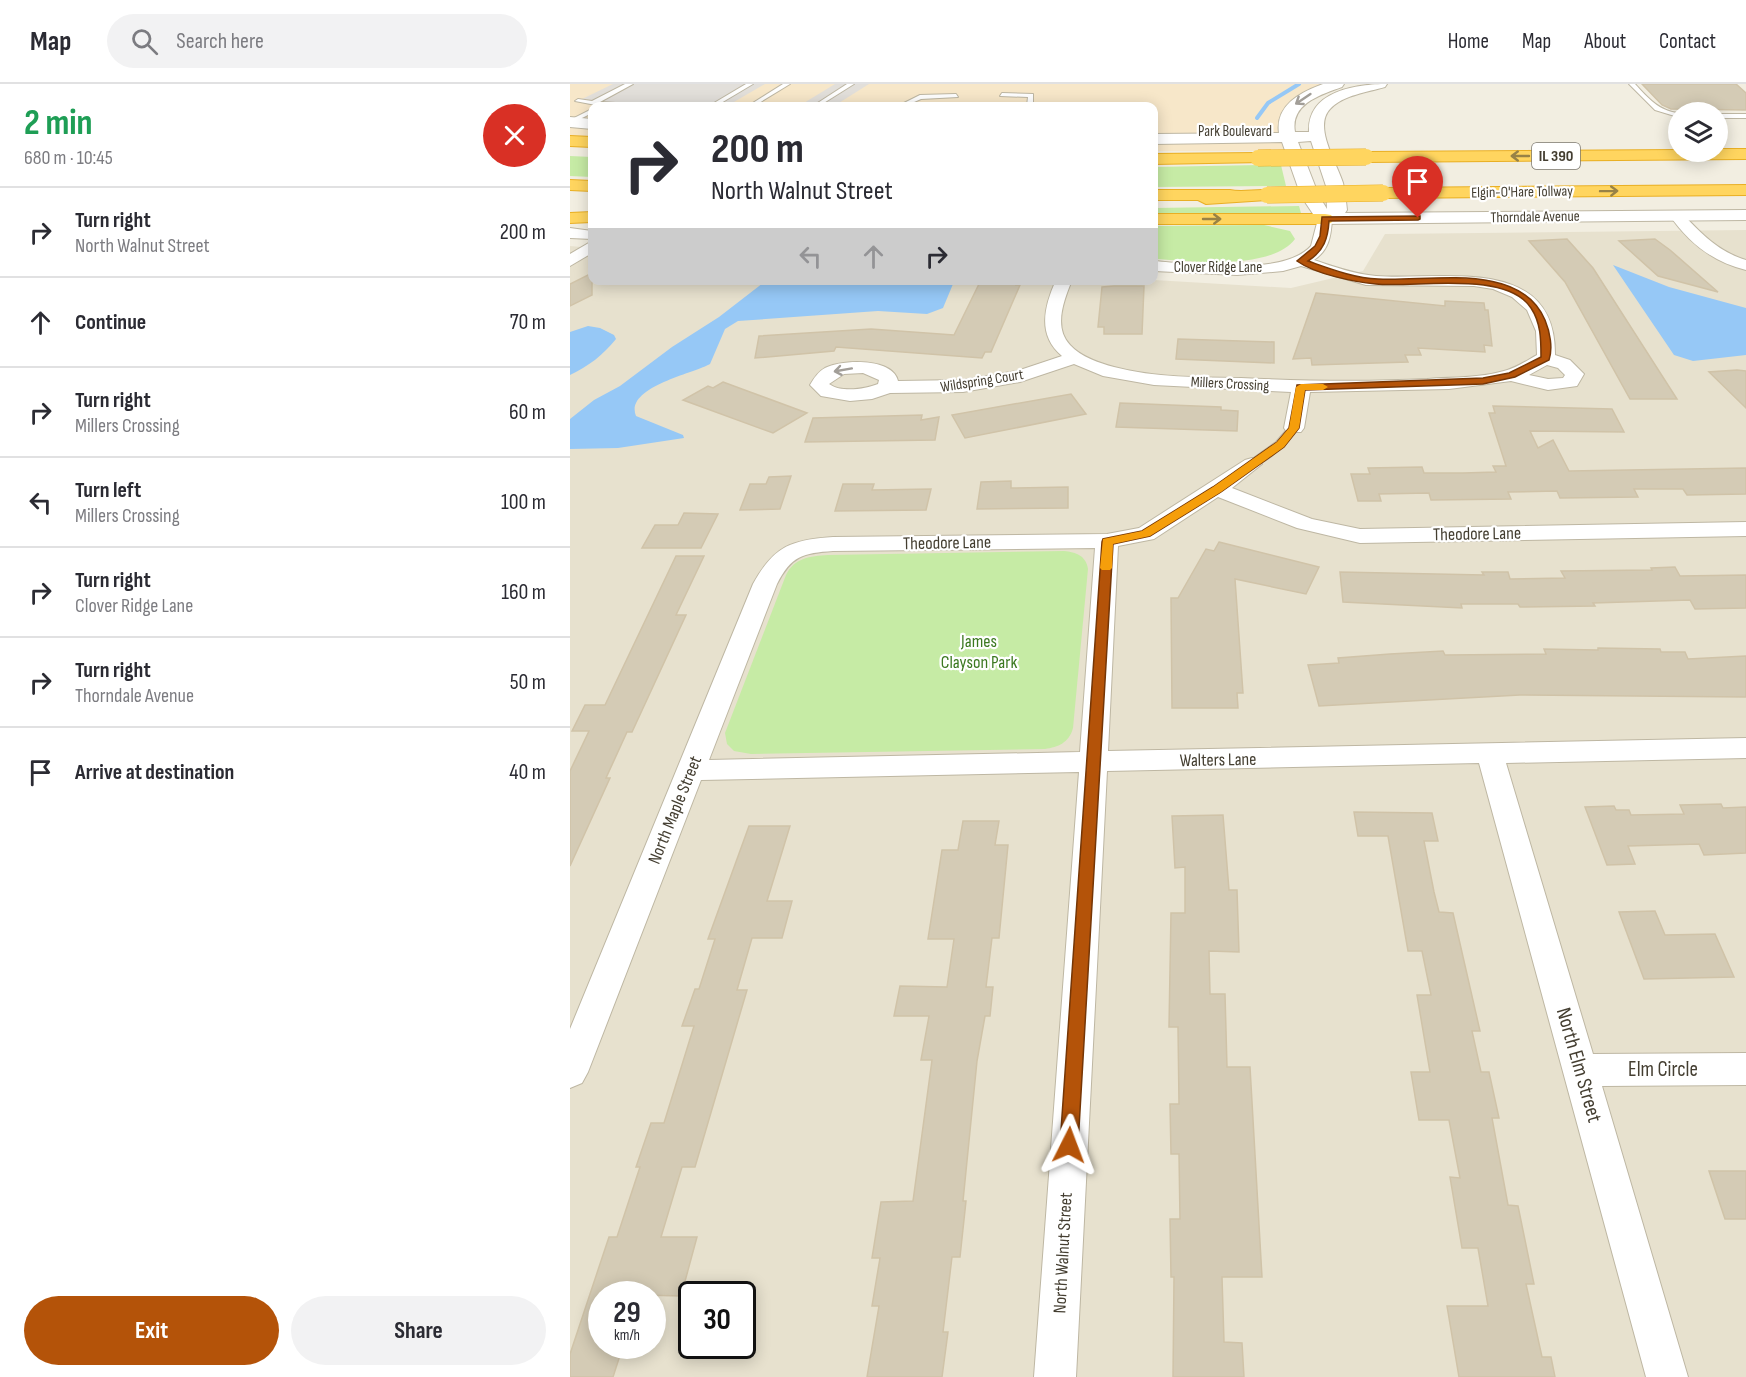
<!DOCTYPE html>
<html lang="en">
<head>
<meta charset="utf-8">
<style>
  :root { --surface:#fff; --page:#f2f2f3; --text:#2b2b33; --muted:#7c7c81; --line:#e1e1e2; --accent:#b45309 }
  body { margin:0; font-family:"Sofia Sans Condensed",sans-serif; background:var(--page); color:var(--text); height:100vh; display:flex; flex-direction:column; font-size:22px; white-space:nowrap }
  * { box-sizing:border-box; margin:0 }
  p { font-size:20px; color:var(--muted) }
  .icon { flex:none; width:33px; height:33px; fill:none; stroke:currentColor; stroke-width:2; stroke-linecap:round; stroke-linejoin:round }
  .map { position:relative; flex:1; overflow:hidden }
  .sheet { display:flex; flex-direction:column; background:var(--surface); width:570px }
  .sheet>* { flex:none }
  .guide { position:absolute; left:18px; top:18px; width:570px; height:183px; border-radius:12px; box-shadow:0 3px 15px #0003; background:#fff; color:var(--text); overflow:hidden }
  .controls { position:absolute; left:1098px; top:18px; display:grid; gap:12px }
  .controls a { display:grid; place-items:center; width:60px; height:60px; border-radius:50%; background:var(--surface); box-shadow:0 3px 15px #0003; font-size:30px }
  .speed { position:absolute; left:18px; top:1197px; display:flex; gap:12px; font-size:30px; font-weight:700; text-align:center }
  .speed>* { display:grid; place-content:center; width:78px; height:78px; border-radius:50%; background:var(--surface); box-shadow:0 3px 15px #0003; line-height:1 }
  .speed small { font-size:15px; font-weight:400 }
  .speed .limit { border:3px solid #111; border-radius:9px; background:#fff; color:#111 }
  .pin { position:absolute; display:grid; place-items:center; width:51px; height:51px; color:#fff; margin:-62px -26px; border-radius:50% 50% 50% 0; rotate:-45deg; box-shadow:0 0 6px #0007 }
  .pin .icon { rotate:45deg }
  .me { position:absolute; width:66px; margin:-33px; rotate:3deg; stroke-linejoin:round; filter:drop-shadow(0 0 4px #0008) }
  .turn { display:flex; align-items:center; gap:21px; height:126px; padding:0 24px; font-size:27px }
  .turn .icon { width:78px; height:78px; stroke-width:2.5 }
  .turn b { display:block; font-size:42px; line-height:51px }
  .lanes { display:flex; align-items:center; height:57px; padding:0 24px; background:#0003; justify-content:center; gap:30px; direction:ltr }
  .lanes .off { opacity:.35 }
  .round { display:grid; place-items:center; flex:none; width:63px; height:63px; border-radius:32px; background:var(--page) }
  .overview { display:flex; align-items:center; justify-content:space-between; height:102px; padding:0 24px }
  h1 { font-size:36px; font-weight:700; line-height:45px; color:#1e9e55 }
  .action { display:flex; gap:12px; margin-top:auto; padding:12px 24px }
  .action a { flex:1; height:69px; border-radius:36px; background:var(--accent); color:#fff; font-size:24px; font-weight:700; line-height:69px; text-align:center }
  .action a+a { background:var(--page); color:var(--text) }
  ul { padding:0; list-style:none }
  li { display:flex; align-items:center; gap:18px; height:90px; padding:0 24px; border-top:2px solid var(--line) }
  li div { flex:1 }
  li b { display:block; font-size:22px }
  li em { font-style:normal }
  header { display:flex; align-items:center; gap:36px; box-sizing:border-box; height:84px; padding:0 30px; background:var(--surface); border-bottom:2px solid var(--line) }
  header strong { font-size:28px }
  nav { display:flex; gap:33px; margin-inline-start:auto; font-size:21px }
  .search { width:420px; height:54px; background:var(--page); display:flex; align-items:center; gap:15px; box-sizing:border-box; padding:0 21px; border-radius:33px; color:var(--muted); font-size:22px }
  main { display:flex; flex:1; min-height:0 }
  .map>svg:first-child { display:block }
  .residential { fill:#e7e1ce; fill-rule:evenodd }
  .commercial { fill:#f7e7c9 }
  .green { fill:#c6eba5 }
  .parking { fill:#e2dfda }
  .water { fill:#96c8f6 }
  .lines { fill:none; stroke-linecap:round; stroke-linejoin:round }
  .stream { stroke:#96c8f6; stroke-width:4 }
  .building { fill:#d4cbb5; stroke:#d0c3a8; stroke-width:1.5 }
  .service-casing { stroke:#beb7a3; stroke-width:2 }
  .minor-casing { stroke:#beb7a3; stroke-width:2 }
  .tertiary-casing { stroke:#beb7a3; stroke-width:2 }
  .motorway-casing { stroke:#e9af24; stroke-width:2 }
  .service { fill:#fff; fill-rule:evenodd }
  .minor { fill:#fff; fill-rule:evenodd }
  .tertiary { fill:#fff; fill-rule:evenodd }
  .motorway { fill:#ffd55f; fill-rule:evenodd }
  .motorway-bridge-casing { stroke:#e9af24; stroke-width:17; stroke-linecap:butt }
  .motorway-bridge { stroke:#ffd55f; stroke-width:16 }
  .oneway { stroke:#a29e98 }
  .oneway2 { stroke:#988246 }
  .route { fill:#b45309; stroke:#753606; stroke-width:1.5 }
  .slow { fill:#f59e0b }
  .labels { text-anchor:middle; dominant-baseline:central; stroke-width:4.5; stroke-linejoin:round; paint-order:stroke }
  .far-street-label { font-size:15px; fill:#443e31; stroke:#fff }
  .shield { fill:#fff; stroke:#7c786f; stroke-width:1.5 }
  .shield-label { font-size:16px; font-weight:bold; fill:#443e31 }
  .street-label { font-size:18px; fill:#443e31; stroke:#fff }
  .park-label { font-size:18px; fill:#3c7921; stroke:#fff }
  .near-street-label { font-size:21px; fill:#443e31; stroke:#fff }
</style>
</head>
<body>
<header>
<strong>Map</strong>
<div class="search"><svg class="icon" aria-label="search" viewBox="0 0 24 24"><circle cx="10" cy="10" r="6"/><path d="M15 15l6 6"/></svg>Search here</div>
<nav><a>Home</a><a>Map</a><a>About</a><a>Contact</a></nav>
</header>
<main>
<section class="sheet">
<div class="overview"><div><h1>2 min</h1><p>680 m · 10:45</p></div><a class="round" style="background:#d93025;color:#fff"><svg class="icon" aria-label="close" viewBox="0 0 24 24"><path d="M6 6l12 12M18 6L6 18"/></svg></a></div>
<ul>
<li><svg class="icon" aria-label="right" viewBox="0 0 24 24"><path d="M7 20v-9h11M14 6l5 5-5 5"/></svg><div><b>Turn right</b><p>North Walnut Street</p></div><em>200 m</em></li>
<li><svg class="icon" aria-label="ahead" viewBox="0 0 24 24"><path d="M12 20V5M6 11l6-6 6 6"/></svg><div><b>Continue</b></div><em>70 m</em></li>
<li><svg class="icon" aria-label="right" viewBox="0 0 24 24"><path d="M7 20v-9h11M14 6l5 5-5 5"/></svg><div><b>Turn right</b><p>Millers Crossing</p></div><em>60 m</em></li>
<li><svg class="icon" aria-label="left" viewBox="0 0 24 24"><path d="M17 20v-9H6M10 6l-5 5 5 5"/></svg><div><b>Turn left</b><p>Millers Crossing</p></div><em>100 m</em></li>
<li><svg class="icon" aria-label="right" viewBox="0 0 24 24"><path d="M7 20v-9h11M14 6l5 5-5 5"/></svg><div><b>Turn right</b><p>Clover Ridge Lane</p></div><em>160 m</em></li>
<li><svg class="icon" aria-label="right" viewBox="0 0 24 24"><path d="M7 20v-9h11M14 6l5 5-5 5"/></svg><div><b>Turn right</b><p>Thorndale Avenue</p></div><em>50 m</em></li>
<li><svg class="icon" aria-label="arrive" viewBox="0 0 24 24"><path d="M6 21V4h12l-3 4 3 4H6"/></svg><div><b>Arrive at destination</b></div><em>40 m</em></li>
</ul>
<div class="action"><a>Exit</a><a>Share</a></div>
</section>
<div class="map">
<svg width="1176" height="1293" viewBox="0 0 1176 1293">
  <rect width="100%" height="100%" fill="#f2eee1"/>
  <path class="residential" d="M1176,146V1293H0V162L22,164V196H584L721,204L793,187L815,150ZM32,1210H82V1262H32ZM122,1210H172V1262H122Z"/>
  <polygon class="commercial" points="0,0 760,0 714,27 714,67 584,67 584,22 22,22 22,53 0,51"/>
  <g class="green">
    <polygon points="0,72 22,73 22,93 0,92"/>
    <polygon points="690,81 711,81 716,102 584,103 584,83"/>
    <polygon points="729,122 731,129 584,130 584,124"/>
    <path d="M694,141L720,147L725,155C701,187 620,177 584,175V142Z"/>
    <path d="M494,467C506,468 516,472 518,485L503,644C499,659 488,663 475,665L181,670L164,667L157,660L155,649L216,491C224,474 240,472 258,471Z"/>
  </g>
  <g class="parking">
    <polygon points="43,0 195,0 157,22 43,22 36,18 12,15"/>
    <polygon points="265,0 299,0 264,22 229,22"/>
  </g>
  <g class="water">
    <polygon points="1043,181 1099,203 1176,224 1176,271 1123,277 1104,271"/>
    <path d="M197,196H383V200L373,224L357,230L308,227L168,237L155,245L140,280C125,289 54,303 66,332L113,351L114,354L48,364L0,365V335L24,316L50,302L102,263L149,233Z"/>
    <path d="M18,242L30,244L44,251L46,255C33,271 19,282 0,291V248Z"/>
  </g>
  <g class="lines">
    <polyline class="stream" points="687,34 698,19 729,0"/>
  </g>
  <g class="building">
    <polygon points="1072,0 1166,0 1176,9 1176,26 1101,25 1092,21"/>
    <polygon points="997,155 1023,184 1107,315 1060,315 995,198 959,157"/>
    <polygon points="1085,155 1100,166 1148,208 1088,192 1049,157"/>
    <polygon points="22,189 22,211 0,222 0,200"/>
    <polygon points="411,196 448,196 446,201 450,201 421,268 415,268 412,274 266,263 264,267 185,274 189,252 301,245 384,251"/>
    <polygon points="544,202 574,202 572,250 534,250 534,243 528,243 532,203"/>
    <polygon points="746,209 875,222 875,217 914,219 915,226 918,226 922,262 914,261 915,268 848,264 851,271 835,271 838,278 742,281 741,274 723,275"/>
    <polygon points="608,255 704,258 704,279 606,275"/>
    <polygon points="1167,286 1176,287 1176,324 1139,288"/>
    <polygon points="153,298 180,308 237,329 203,349 113,316 138,302 143,304"/>
    <polygon points="501,310 516,330 395,354 382,331"/>
    <polygon points="550,319 651,323 651,326 668,327 667,347 546,343"/>
    <polygon points="923,322 1042,325 1054,348 960,347 968,364 983,356 999,387 1176,384 1176,410 1117,411 1113,405 1064,405 1068,413 990,414 987,407 938,408 941,415 861,416 859,409 809,410 811,417 788,417 781,390 800,390 798,384 852,383 854,389 893,389 926,388 923,382 936,382 919,329 925,329"/>
    <polygon points="352,331 351,336 369,333 365,356 235,358 243,334"/>
    <polygon points="221,392 210,425 170,426 180,400 196,400 199,393"/>
    <polygon points="441,397 441,404 498,403 498,424 407,425 411,398"/>
    <polygon points="273,400 304,400 302,406 361,405 356,426 265,427"/>
    <polygon points="114,429 148,430 131,464 72,464 85,441 108,441"/>
    <polygon points="649,458 749,483 736,510 665,495 673,609 667,609 668,624 602,624 601,514 608,514 636,465 644,467"/>
    <polygon points="106,472 134,472 106,531 116,531 62,648 57,648 36,694 40,694 0,782 0,687 19,647 2,647 15,621 35,621"/>
    <polygon points="1105,483 1110,492 1176,491 1176,524 1125,525 1120,516 1023,519 1025,522 950,523 948,520 891,520 892,524 773,518 770,488 914,491 912,488 938,488 940,495 995,494 991,487 1082,486 1081,484"/>
    <polygon points="1028,564 1090,565 1091,568 1115,568 1118,575 1176,572 1176,613 950,611 749,622 738,581 769,579 768,574 820,570 873,567 875,571 976,570 974,565 1028,566"/>
    <polygon points="1151,720 1153,724 1176,723 1176,769 1134,771 1129,760 1058,762 1065,780 1037,781 1015,723 1044,722 1046,726 1059,726 1061,731 1114,730 1110,721"/>
    <polygon points="784,728 862,729 868,757 854,757 864,808 869,828 883,829 910,947 902,947 911,988 919,988 929,1034 922,1034 938,1121 948,1122 964,1200 956,1200 972,1273 981,1273 985,1293 889,1293 877,1222 918,1222 908,1164 892,1164 880,1093 890,1094 879,1036 849,1036 841,988 860,988 847,911 861,911 852,867 838,867 818,752 788,752"/>
    <polygon points="653,731 659,806 667,806 669,868 639,867 640,910 655,910 657,983 680,983 692,1193 652,1193 654,1258 672,1259 674,1293 603,1293 604,1193 601,1193 600,1135 610,1135 609,1070 601,1070 600,1020 609,1020 608,943 599,943 601,829 615,829 615,783 605,784 602,732"/>
    <polygon points="393,737 429,737 425,761 438,761 429,854 422,854 416,903 423,903 420,932 415,932 407,977 393,1117 396,1117 390,1173 382,1173 373,1248 378,1248 372,1293 297,1293 309,1222 302,1222 310,1174 302,1174 311,1118 343,1117 362,976 351,976 359,932 324,932 330,902 377,903 384,855 358,855 372,766 388,766"/>
    <polygon points="179,742 220,742 197,817 222,817 212,854 182,854 167,906 177,906 125,1083 112,1083 91,1153 127,1153 111,1212 32,1210 32,1262 53,1262 43,1293 0,1293 0,1270 39,1153 47,1153 70,1083 66,1083 81,1039 94,1039 124,942 112,942 125,905 129,905 145,855 138,855"/>
    <polygon points="1085,827 1095,851 1145,850 1164,893 1074,895 1049,828"/>
    <polygon points="1139,1087 1176,1087 1176,1135 1155,1135"/>
  </g>
  <g class="lines">
    <defs>
      <g id="service">
        <polygon points="55,0 63,0 30,18 61,20 64,22 31,22 5,17 8,15 22,17"/>
        <polygon points="176,0 183,0 146,22 139,22"/>
        <polygon points="213,0 220,0 184,22 178,22"/>
        <polygon points="277,0 284,0 249,22 243,22"/>
        <path d="M1059,0H1065C1078,14 1089,27 1108,29V33L1085,26Z"/>
        <polygon points="432,9 463,10 463,22 457,22 458,13 430,12"/>
        <polygon points="386,10 388,13 351,15 335,22 328,22 350,11"/>
        <polygon points="22,25 22,29 0,40 0,36"/>
        <rect x="1148" y="30" width="28" height="4"/>
        <path d="M724,341L729,344C720,356 694,384 678,382V378L706,358L720,342Z"/>
      </g>
      <g id="minor">
        <path d="M1107,128L1112,129C1131,150 1149,168 1176,176V186C1143,178 1119,159 1100,132Z"/>
        <path d="M755,131L762,135C761,152 759,166 744,176C764,183 785,190 806,192C871,197 986,169 985,271L1000,276L1014,290L1007,302L978,306L941,297L879,305L740,308L734,344L731,348H717L714,344L721,308L584,301L533,292L504,280L450,298L393,308L320,309L302,315L280,317L251,312L240,301C244,294 248,288 255,284C273,275 323,274 328,297L393,296L447,287L492,272C467,251 474,223 486,196H502C494,216 483,243 500,261C511,273 529,279 544,283C585,294 629,293 671,294C733,297 795,298 857,295C883,293 910,294 934,287C946,284 956,277 967,271L966,247L957,226L942,213L923,205L904,202L796,201L731,182L713,187L667,191L584,187V177C623,180 713,193 741,162L748,135ZM977,281L988,284L995,291L993,294L978,295L959,291ZM293,289L309,296L308,300C295,305 272,309 259,300L274,290Z"/>
        <polygon points="0,144 22,147 22,155 0,154"/>
        <polygon points="22,157 22,169 0,182 0,170"/>
        <path d="M682,374L689,376L692,380L662,404L742,435L790,445L1176,438V452L790,459L727,444L648,413L584,455L548,462L538,667L1176,654V674L936,679L1023,970L1176,969V1001L1032,1002L1118,1293H1076L909,679L537,687L506,1293H464L509,688L131,696L18,988L12,999L0,1004V945L183,500C204,462 221,456 263,453L537,450L569,444L675,376ZM525,464L510,668L139,676L207,500C221,472 233,469 263,467Z"/>
      </g>
      <g id="tertiary">
        <path d="M753,0H774L772,3C750,11 720,20 725,48H739C737,7 786,0 817,0L815,3C798,8 773,11 760,25C743,43 767,79 773,99C775,107 776,117 777,126L775,129L1176,126V136L755,140L749,139L731,112L712,58L584,60V50L709,49C705,21 731,8 753,0ZM741,57L756,102L757,125L749,112L728,58Z"/>
        <polygon points="0,33 22,35 22,45 0,43"/>
      </g>
      <g id="motorway">
        <polygon points="0,52 22,53 22,63 0,62"/>
        <polygon points="1148,65 1176,65 1176,75 796,78 788,73 796,68 1108,66 1108,68 1148,68"/>
        <polygon points="688,69 694,70 696,74 694,78 584,80 584,70"/>
        <polygon points="0,96 22,97 22,107 0,106"/>
        <polygon points="1176,101 1176,111 813,114 807,113 804,109 807,105 813,104"/>
        <path d="M584,106H660C674,109 689,104 703,107L706,111L703,115L697,116L636,120L628,116H584Z"/>
        <polygon points="22,128 22,138 0,139 0,129"/>
        <polygon points="584,130 755,130 761,131 764,135 761,139 755,140 584,140"/>
      </g>
    </defs>
    <use href="#service" class="service-casing"/>
    <use href="#minor" class="minor-casing"/>
    <use href="#tertiary" class="tertiary-casing"/>
    <use href="#motorway" class="motorway-casing"/>
    <use href="#service" class="service"/>
    <use href="#minor" class="minor"/>
    <use href="#tertiary" class="tertiary"/>
    <use href="#motorway" class="motorway"/>
    <defs>
      <g id="motorway-bridge">
        <polyline points="688,74 796,73"/>
        <polyline points="697,111 813,109"/>
      </g>
    </defs>
    <use href="#motorway-bridge" class="motorway-bridge-casing"/>
    <use href="#motorway-bridge" class="motorway-bridge"/>
  </g>
  <defs><path id="oneway-shaft" d="M-6 0H5M1.5-3L5.5 0L1.5 3" fill="none" stroke-width="1.6" stroke-linecap="round" stroke-linejoin="round" transform="scale(1.5)"/></defs>
  <g class="oneway">
    <use href="#oneway-shaft" transform="translate(733 15) rotate(146)"/>
    <use href="#oneway-shaft" transform="translate(273 286) rotate(170)"/>
  </g>
  <g class="oneway2">
    <use href="#oneway-shaft" transform="translate(950 72) rotate(180)"/>
    <use href="#oneway-shaft" transform="translate(1039 107) rotate(-1)"/>
    <use href="#oneway-shaft" transform="translate(642 135)"/>
  </g>
  <path class="route" d="M850,132V135L848,136L759,137C758,154 754,167 738,177C761,185 784,194 808,195C860,198 950,177 975,236C980,248 983,264 979,276L945,293L913,300L735,306L729,344L714,363L651,408L580,452L543,460L508,1061L506,1067L499,1070L492,1067L490,1061L532,458L533,455L572,447L643,403L707,358L719,344L727,301L913,294L939,289L971,273C971,256 971,239 961,224C936,186 846,204 806,200C784,198 745,190 727,177L745,162L750,152L752,133Z"/>
  <polygon class="slow" points="731,300 753,300 758,303 753,306 735,306 729,344 714,363 651,408 580,452 543,460 542,484 540,486 532,486 530,484 533,455 572,447 643,403 707,358 719,344 726,303"/>
  <g class="labels">
    <g class="far-street-label">
      <text x="665" y="47">Park Boulevard</text>
      <text transform="translate(952 108) rotate(-1)">Elgin-O'Hare Tollway</text>
      <text transform="translate(965 133) rotate(-1)">Thorndale Avenue</text>
      <text x="648" y="183">Clover Ridge Lane</text>
      <text transform="translate(412 297) rotate(-9)">Wildspring Court</text>
      <text transform="translate(660 300) rotate(3)">Millers Crossing</text>
    </g>
    <rect class="shield" x="962" y="59" width="48" height="26" rx="4.5"/>
    <g class="shield-label">
      <text x="986" y="72">IL 390</text>
    </g>
    <g class="street-label">
      <text transform="translate(907 450) rotate(-1)">Theodore Lane</text>
      <text transform="translate(377 459) rotate(-1)">Theodore Lane</text>
      <text transform="translate(648 676) rotate(-1)">Walters Lane</text>
      <text transform="translate(105 726) rotate(-68)">North Maple Street</text>
      <text transform="translate(493 1169) rotate(-87)">North Walnut Street</text>
    </g>
    <g class="park-label">
      <text x="409" y="557">James<tspan x="409" dy="21">Clayson Park</tspan></text>
    </g>
    <g class="near-street-label">
      <text transform="translate(1009 981) rotate(74)">North Elm Street</text>
      <text x="1093" y="985">Elm Circle</text>
    </g>
  </g>
</svg>
<div class="controls">
<a><svg class="icon" aria-label="layers" viewBox="0 0 24 24"><path d="M12 4l9 5-9 5-9-5zM3 14l9 5 9-5"/></svg></a>
</div>
<div class="speed"><div>29<small>km/h</small></div><div class="limit">30</div></div>
<div class="pin" style="left:848px;top:134px;background:#d93025"><svg class="icon" aria-label="arrive" viewBox="0 0 24 24"><path d="M6 21V4h12l-3 4 3 4H6"/></svg></div>
<svg class="me" style="left:499px;top:1061px" viewBox="-20 -20 40 40"><path d="M0-17L14 15 0 8-14 15z" fill="#b45309" stroke="#fff" stroke-width="4"/></svg>
<div class="guide">
<div class="turn"><svg class="icon" aria-label="right" viewBox="0 0 24 24"><path d="M7 20v-9h11M14 6l5 5-5 5"/></svg><div><b>200 m</b>North Walnut Street</div></div>
<div class="lanes"><svg class="icon off" aria-label="left" viewBox="0 0 24 24"><path d="M17 20v-9H6M10 6l-5 5 5 5"/></svg><svg class="icon off" aria-label="ahead" viewBox="0 0 24 24"><path d="M12 20V5M6 11l6-6 6 6"/></svg><svg class="icon" aria-label="right" viewBox="0 0 24 24"><path d="M7 20v-9h11M14 6l5 5-5 5"/></svg></div>
</div>
</div>
</main>
</body>
</html>
